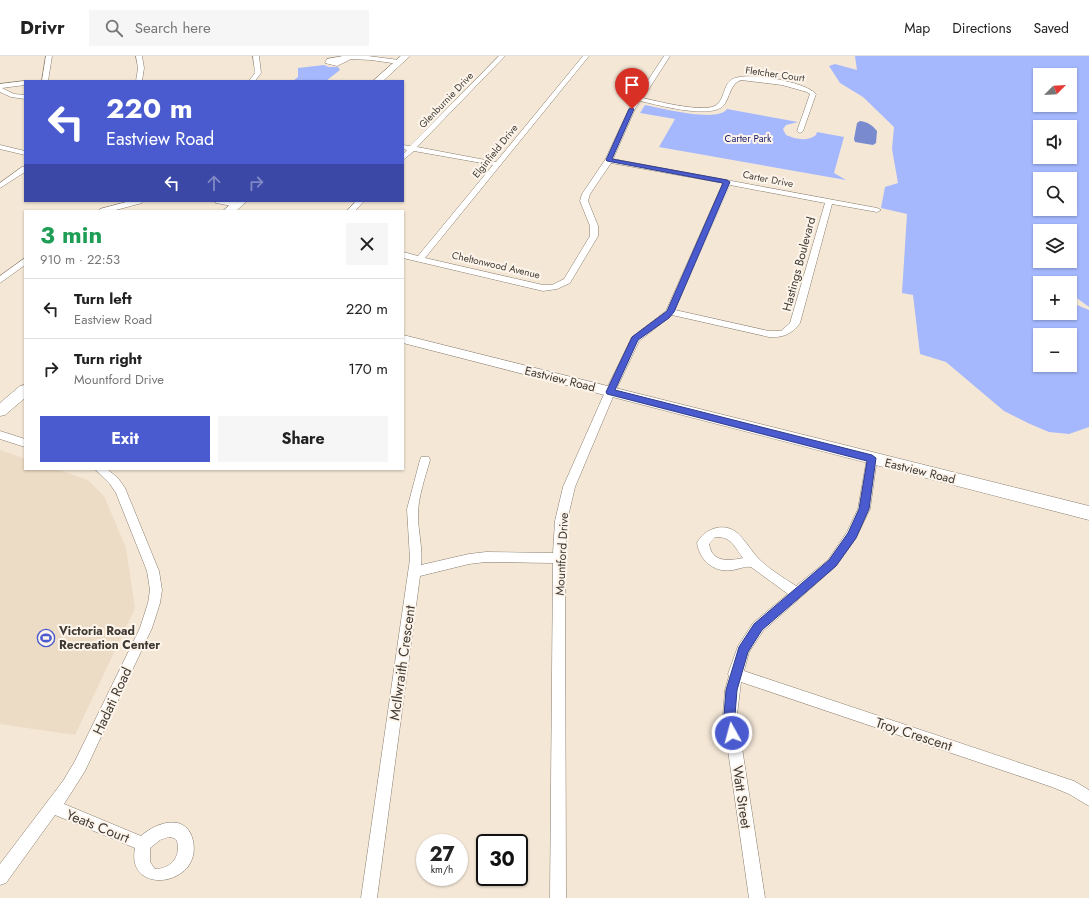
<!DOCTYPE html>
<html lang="en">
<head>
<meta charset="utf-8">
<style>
  :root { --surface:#fff; --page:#f6f6f6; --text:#222; --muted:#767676; --line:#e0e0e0; --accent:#4a5bcf }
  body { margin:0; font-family:Jost,sans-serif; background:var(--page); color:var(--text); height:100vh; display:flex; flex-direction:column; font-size:15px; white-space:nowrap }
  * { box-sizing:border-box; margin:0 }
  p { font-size:13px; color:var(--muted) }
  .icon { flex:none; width:22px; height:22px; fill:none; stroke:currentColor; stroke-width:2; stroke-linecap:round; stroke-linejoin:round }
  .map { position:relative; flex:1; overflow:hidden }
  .drawer { position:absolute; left:24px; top:154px; width:380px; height:260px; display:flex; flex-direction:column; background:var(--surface); border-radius:0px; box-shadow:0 1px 3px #0004 }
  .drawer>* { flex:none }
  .banner { position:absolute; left:24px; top:24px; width:380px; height:122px; border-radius:0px; box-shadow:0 1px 3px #0004; background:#4a5bcf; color:#fff; overflow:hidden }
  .needle { width:26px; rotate:66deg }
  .controls { position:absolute; left:1033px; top:12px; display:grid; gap:8px }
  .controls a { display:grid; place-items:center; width:44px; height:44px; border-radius:0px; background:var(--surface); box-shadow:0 1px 3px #0004; font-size:20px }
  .speed { position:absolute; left:416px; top:778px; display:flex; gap:8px; font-size:20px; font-weight:700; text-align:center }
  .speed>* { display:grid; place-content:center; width:52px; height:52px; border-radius:50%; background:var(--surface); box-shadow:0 1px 3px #0004; line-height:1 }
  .speed small { font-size:10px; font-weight:400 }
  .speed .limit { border:2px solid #111; border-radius:6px; background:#fff; color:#111 }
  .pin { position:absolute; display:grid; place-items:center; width:34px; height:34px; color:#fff; margin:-41px -17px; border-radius:50% 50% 50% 0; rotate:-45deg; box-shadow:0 0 4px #0007 }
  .pin .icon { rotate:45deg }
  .me { position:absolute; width:44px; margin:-22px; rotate:353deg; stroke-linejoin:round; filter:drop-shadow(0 0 3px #0008) }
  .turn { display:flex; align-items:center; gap:14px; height:84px; padding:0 16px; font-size:18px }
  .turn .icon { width:52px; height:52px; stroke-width:2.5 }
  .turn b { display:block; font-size:28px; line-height:34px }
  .lanes { display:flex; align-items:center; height:38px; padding:0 16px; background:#0003; justify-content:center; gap:20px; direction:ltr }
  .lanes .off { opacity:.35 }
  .round { display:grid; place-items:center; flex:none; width:42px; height:42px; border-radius:0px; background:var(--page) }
  .headline { display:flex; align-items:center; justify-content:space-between; height:68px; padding:0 16px }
  h1 { font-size:24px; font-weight:700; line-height:30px; color:#1e9e55 }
  .button { display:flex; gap:8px; margin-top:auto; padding:8px 16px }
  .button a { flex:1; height:46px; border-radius:0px; background:var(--accent); color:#fff; font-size:16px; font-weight:700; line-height:46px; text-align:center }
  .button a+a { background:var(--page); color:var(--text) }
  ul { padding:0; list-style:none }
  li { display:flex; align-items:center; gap:12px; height:60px; padding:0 16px; border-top:1px solid var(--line) }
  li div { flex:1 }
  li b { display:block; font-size:15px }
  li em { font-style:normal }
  header { display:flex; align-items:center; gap:24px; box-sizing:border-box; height:56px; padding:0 20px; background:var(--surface); border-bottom:1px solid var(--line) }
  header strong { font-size:19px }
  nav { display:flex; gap:22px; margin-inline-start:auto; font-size:14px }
  .search { width:280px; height:36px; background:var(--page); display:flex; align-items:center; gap:10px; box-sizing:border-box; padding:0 14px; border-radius:0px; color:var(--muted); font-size:15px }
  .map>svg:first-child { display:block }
  .built { fill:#eddcc5 }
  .green { fill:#a5b8fe; fill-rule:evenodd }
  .water { fill:#798acf }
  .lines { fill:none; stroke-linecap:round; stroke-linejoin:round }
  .minor-casing { stroke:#897d6e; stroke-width:1 }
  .secondary-casing { stroke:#897d6e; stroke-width:1 }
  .minor { fill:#fff; fill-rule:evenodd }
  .secondary { fill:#fff; fill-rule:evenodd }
  .route { fill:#4a5bcf; stroke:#303b87 }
  .labels { text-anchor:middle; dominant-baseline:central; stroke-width:4; stroke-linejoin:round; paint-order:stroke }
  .far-street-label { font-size:10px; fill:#3f3a33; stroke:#fdf5eb }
  .far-park-label { font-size:10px; fill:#181a6a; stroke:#fdf5eb }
  .street-label { font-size:12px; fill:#3f3a33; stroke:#fdf5eb }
  .poi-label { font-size:12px; font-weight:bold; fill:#3f3a33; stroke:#fdf5eb; text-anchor:start }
  .near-street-label { font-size:14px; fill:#3f3a33; stroke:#fdf5eb }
</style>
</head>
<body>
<header>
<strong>Drivr</strong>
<div class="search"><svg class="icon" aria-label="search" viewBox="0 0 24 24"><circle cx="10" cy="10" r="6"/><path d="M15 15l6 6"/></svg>Search here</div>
<nav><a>Map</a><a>Directions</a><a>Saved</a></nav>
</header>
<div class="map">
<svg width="1089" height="842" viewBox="0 0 1089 842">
  <rect width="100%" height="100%" fill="#f4e7d6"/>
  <polygon class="built" points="0,394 25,403 25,413 56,413 88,424 104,440 126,492 135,552 75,679 0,668"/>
  <g class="green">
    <path d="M855,0H1089V251L1074,240L1073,244H1070V227H1040V257H1070V249H1077L1089,254V371L1069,378L1049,376L1030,368L1004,355L946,306L920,298L913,239L902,237L907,158L881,152L885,131L898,127L892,93L894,71L863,41L840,27L829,10L835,8L857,14ZM1040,19H1070V49H1040ZM1040,71H1070V101H1040ZM1040,123H1070V153H1040ZM1040,175H1070V205H1040ZM1040,279H1070V309H1040Z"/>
    <polygon points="324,9 329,11 338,11 340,14 326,25 293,25 298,21 298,12"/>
    <path d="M645,49C661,52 718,67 727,53L798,66L786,69L783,73L786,79C795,83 807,86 816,79L817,76L844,81L834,117L846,124L659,91L675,63L640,57Z"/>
  </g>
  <path class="water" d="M860,65C868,66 872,69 877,75L876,87L873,89L855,86L854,83L857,67Z"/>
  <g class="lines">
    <defs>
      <g id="minor">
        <polygon points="46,0 52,0 48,25 42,25"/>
        <polygon points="136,0 142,0 144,12 142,25 136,25 138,12"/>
        <polygon points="253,0 259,0 261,17 255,25 249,25 255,17"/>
        <polygon points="343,0 368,0 399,4 402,6 399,8 371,4 351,3 337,10 325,7 327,3"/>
        <path d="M499,0H505L417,91L496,106L583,0H589L425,202L543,229H552L564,223L590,180V170L580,145L582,138L605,104L629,53L664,0H670L643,42C660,46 696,55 712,51C725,48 722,30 731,24C744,14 806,26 816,38L803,75L800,77L797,75L810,38L807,36L782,29L741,24C730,28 730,41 724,49C712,64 658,49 640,45L635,53L613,103L877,152L881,154L877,156L832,148L800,267C792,278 783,282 769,281L672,259L639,285L615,336L575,431L567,465L565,502L566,842H550L553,507L486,506L469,508L420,520L377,842H361L410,503L407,453L420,404L421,401H429L430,404C425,422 418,441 418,459C418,476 423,492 421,509L469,498L486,496L553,497L555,465L563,431L605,336L632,281L666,255L723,127L611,107L590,138L588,145L598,170V180L570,227L557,233L543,235L403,202V196L418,200L493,109L414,95L403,104V98L407,94L403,93V89L410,90ZM730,129L825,147L790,267L781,275H769L675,254Z"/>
        <polygon points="25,25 25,29 2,32 14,38 25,39 25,43 11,41 0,36 0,28"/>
        <polygon points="0,89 25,95 25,99 0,93"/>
        <polygon points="22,111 25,111 25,116 0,132 0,127"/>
        <polygon points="130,145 143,145 142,147 112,155 99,155 100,153"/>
        <polygon points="215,145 230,145 241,149 237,151 216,147"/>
        <polygon points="356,145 364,145 355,155 347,155"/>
        <polygon points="25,202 25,209 0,227 0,220"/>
        <polygon points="0,375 25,383 25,391 0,383"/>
        <path d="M872,398L876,399L877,402L870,453L856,482L836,510L763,575L749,596L744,615L1074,725L1089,734V750L1069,738L1052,731L741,626L737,659L765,842H749L723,659L725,634L729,620L728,618L738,590L753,567L788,538L751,511C745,510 739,513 733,514C714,517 700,505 697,487C704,473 723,466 736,476C745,483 751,495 759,503C769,513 784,522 796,530L828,504L847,476L858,453L867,402L868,399ZM715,481C731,480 734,490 743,502C729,505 712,507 709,488Z"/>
        <path d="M95,413H107L118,422L125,432L159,515L162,534L160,547L152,572L85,715L64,748L141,780C155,767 184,757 192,781C207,830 125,842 135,792L55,759L6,827L0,829V808L63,725L75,705L140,572L148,547L150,534L147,515L116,437L110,428ZM169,781L174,782L177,785C181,801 171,813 155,813L150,806V792L160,784Z"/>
      </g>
      <g id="secondary">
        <polygon points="401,0 410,0 383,25 373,25"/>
        <polygon points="234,145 247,145 236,155 223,155"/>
        <polygon points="403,279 1089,450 1089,464 403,287"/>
        <polygon points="25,329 25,342 5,359 0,360 0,347 20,330"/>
      </g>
    </defs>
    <use href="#minor" class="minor-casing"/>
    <use href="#secondary" class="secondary-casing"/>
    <use href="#minor" class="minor"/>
    <use href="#secondary" class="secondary"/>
  </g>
  <polygon class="route" points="632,52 634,53 612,103 727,124 730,126 674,256 669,262 638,284 615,334 872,399 876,402 869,453 856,482 836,510 762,574 748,596 737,634 735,659 738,677 737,681 732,683 728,681 724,659 726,634 739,591 754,568 829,504 848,477 859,453 867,405 607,338 606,336 632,281 667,255 723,127 607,105 606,104 629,53"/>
  <defs>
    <symbol id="stadium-ring" viewBox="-11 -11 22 22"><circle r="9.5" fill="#fdf5eb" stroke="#4a5bcf" stroke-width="1.5"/><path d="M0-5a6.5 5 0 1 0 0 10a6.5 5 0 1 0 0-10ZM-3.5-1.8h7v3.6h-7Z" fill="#4a5bcf"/></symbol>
  </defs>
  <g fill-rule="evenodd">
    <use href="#stadium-ring" x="36" y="572" width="20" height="20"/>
  </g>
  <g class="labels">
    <g class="far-street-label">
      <text transform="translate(775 18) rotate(8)">Fletcher Court</text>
      <text transform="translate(446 44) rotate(-46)">Glenburnie Drive</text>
      <text transform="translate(495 95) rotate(-51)">Elginfield Drive</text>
      <text transform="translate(768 123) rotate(11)">Carter Drive</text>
      <text transform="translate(496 209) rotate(13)">Cheltonwood Avenue</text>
    </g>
    <g class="far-park-label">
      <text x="748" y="82">Carter Park</text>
    </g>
    <g class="street-label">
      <text transform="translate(799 208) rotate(-75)">Hastings Boulevard</text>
      <text transform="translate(560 323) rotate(14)">Eastview Road</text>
      <text transform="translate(920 415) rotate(14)">Eastview Road</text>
      <text transform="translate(562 498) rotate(-87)">Mountford Drive</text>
    </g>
    <g class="poi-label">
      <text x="59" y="575">Victoria Road<tspan x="59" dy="14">Recreation Center</tspan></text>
    </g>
    <g class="near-street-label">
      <text transform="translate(402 607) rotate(-82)">McIlwraith Crescent</text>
      <text transform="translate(112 645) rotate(-65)">Hadati Road</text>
      <text transform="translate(914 678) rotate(18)">Troy Crescent</text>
      <text transform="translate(742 741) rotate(82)">Watt Street</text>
      <text transform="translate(98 770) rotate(22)">Yeats Court</text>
    </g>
  </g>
</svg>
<div class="controls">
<a><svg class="needle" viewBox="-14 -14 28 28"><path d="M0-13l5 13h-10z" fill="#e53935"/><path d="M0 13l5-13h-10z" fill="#767676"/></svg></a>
<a><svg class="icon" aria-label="sound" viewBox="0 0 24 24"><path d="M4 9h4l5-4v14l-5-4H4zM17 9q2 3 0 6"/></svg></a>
<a><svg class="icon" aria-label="search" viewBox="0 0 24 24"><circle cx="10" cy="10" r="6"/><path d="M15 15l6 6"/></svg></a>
<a><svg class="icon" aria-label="layers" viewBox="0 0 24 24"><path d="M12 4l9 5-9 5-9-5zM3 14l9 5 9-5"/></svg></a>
<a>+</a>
<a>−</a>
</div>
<div class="speed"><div>27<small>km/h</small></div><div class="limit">30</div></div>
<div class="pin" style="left:632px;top:53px;background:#d93025"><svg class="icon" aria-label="arrive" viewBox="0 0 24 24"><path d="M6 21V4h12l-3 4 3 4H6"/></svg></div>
<svg class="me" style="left:732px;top:677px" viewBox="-20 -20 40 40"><circle r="17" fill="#4a5bcf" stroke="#fff" stroke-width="3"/><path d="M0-11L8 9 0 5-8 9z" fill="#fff"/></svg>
<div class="banner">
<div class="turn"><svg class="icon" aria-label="left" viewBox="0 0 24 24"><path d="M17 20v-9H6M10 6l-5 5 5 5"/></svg><div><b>220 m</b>Eastview Road</div></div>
<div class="lanes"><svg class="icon" aria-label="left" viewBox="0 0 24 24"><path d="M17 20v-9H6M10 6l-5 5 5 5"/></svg><svg class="icon off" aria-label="ahead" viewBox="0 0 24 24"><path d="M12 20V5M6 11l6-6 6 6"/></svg><svg class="icon off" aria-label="right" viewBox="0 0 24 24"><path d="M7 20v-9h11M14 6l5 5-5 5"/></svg></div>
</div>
<section class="drawer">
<div class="headline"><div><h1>3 min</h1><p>910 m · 22:53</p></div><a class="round"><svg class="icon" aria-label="close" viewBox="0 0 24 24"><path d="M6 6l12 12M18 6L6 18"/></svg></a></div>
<ul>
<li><svg class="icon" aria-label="left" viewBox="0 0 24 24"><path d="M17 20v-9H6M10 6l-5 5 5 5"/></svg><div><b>Turn left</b><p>Eastview Road</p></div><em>220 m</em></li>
<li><svg class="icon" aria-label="right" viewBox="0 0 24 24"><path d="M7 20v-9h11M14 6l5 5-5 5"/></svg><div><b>Turn right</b><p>Mountford Drive</p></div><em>170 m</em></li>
</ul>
<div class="button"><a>Exit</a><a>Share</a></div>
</section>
</div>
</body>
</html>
